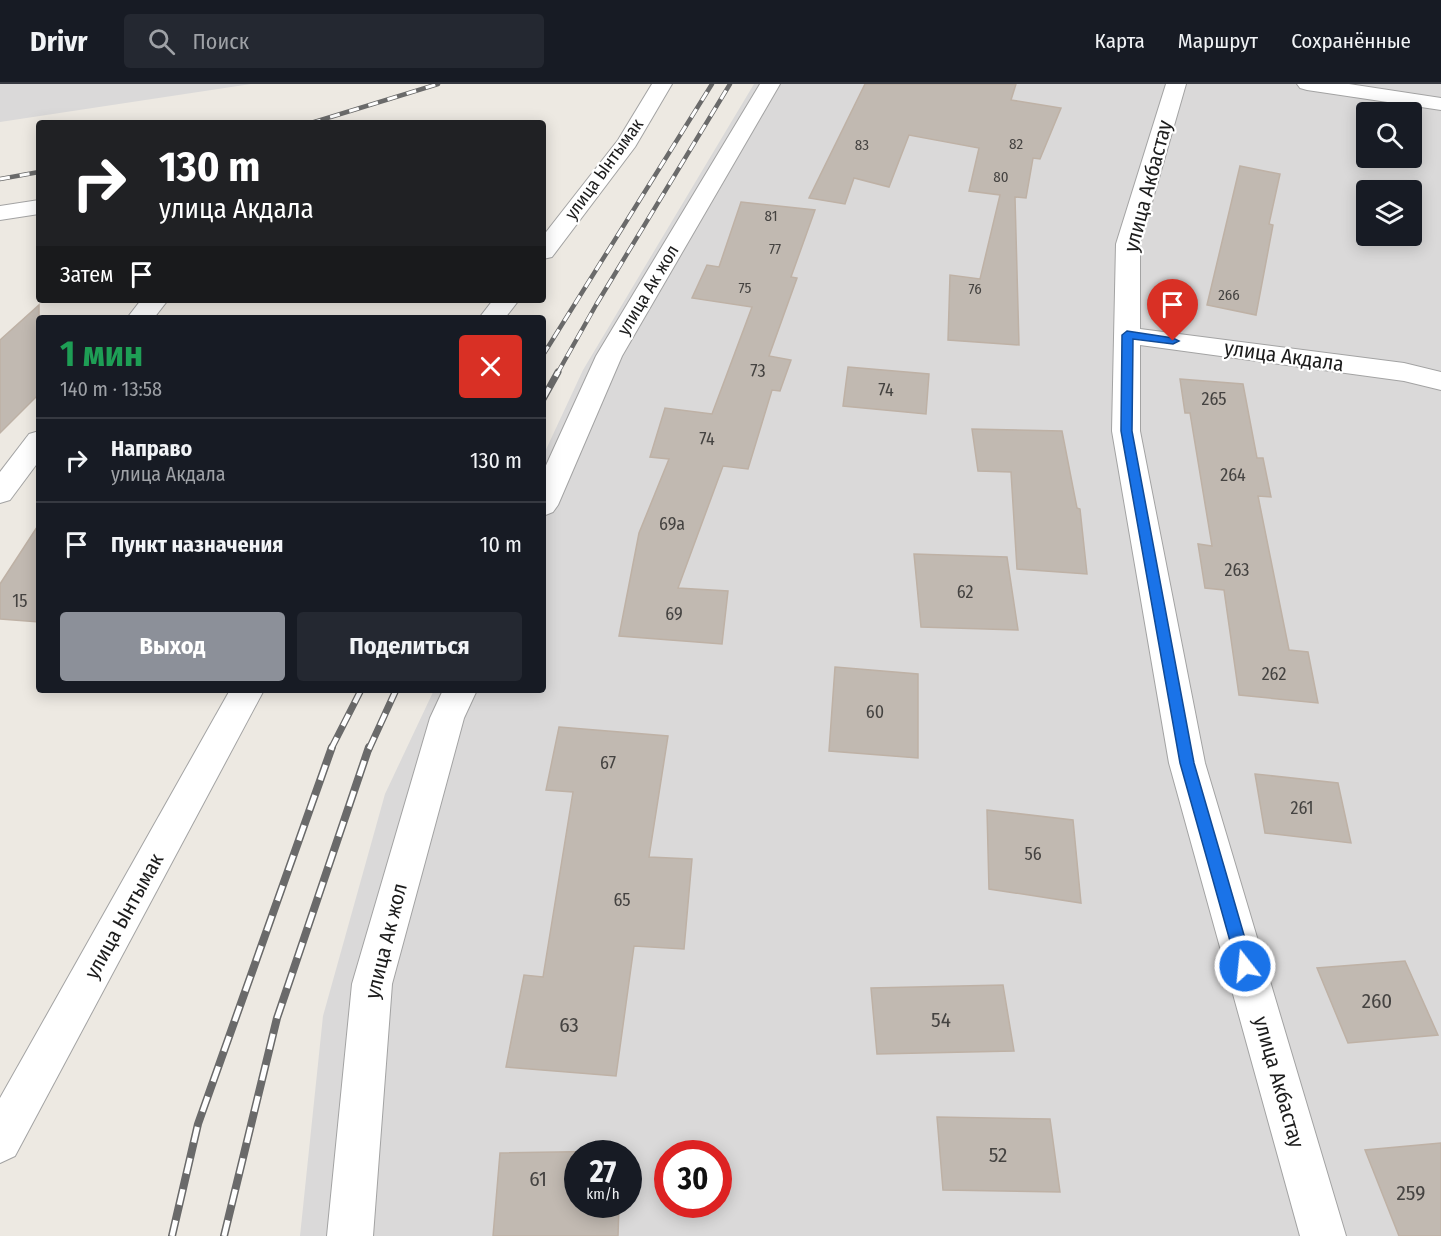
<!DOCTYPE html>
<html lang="ru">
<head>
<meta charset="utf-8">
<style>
  :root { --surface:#171b24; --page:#242831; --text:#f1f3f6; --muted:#9ea1a6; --line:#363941; --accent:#8c9099 }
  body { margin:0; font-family:"Fira Sans Condensed",sans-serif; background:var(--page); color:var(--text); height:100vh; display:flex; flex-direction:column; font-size:22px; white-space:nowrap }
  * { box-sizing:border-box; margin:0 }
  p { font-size:20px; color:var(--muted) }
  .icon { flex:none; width:33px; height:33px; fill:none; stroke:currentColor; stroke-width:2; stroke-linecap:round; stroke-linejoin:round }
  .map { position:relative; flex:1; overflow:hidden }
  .drawer { position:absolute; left:36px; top:231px; width:510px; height:378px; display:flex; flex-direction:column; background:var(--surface); border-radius:6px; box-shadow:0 3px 15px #0003 }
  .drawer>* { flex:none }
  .guide { position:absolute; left:36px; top:36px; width:510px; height:183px; border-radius:6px; box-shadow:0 3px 15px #0003; background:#202124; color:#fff; overflow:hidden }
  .controls { position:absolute; left:1356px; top:18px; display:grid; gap:12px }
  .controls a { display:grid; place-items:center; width:66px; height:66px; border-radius:6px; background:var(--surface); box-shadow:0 3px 15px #0003; font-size:30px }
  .speed { position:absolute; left:564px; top:1056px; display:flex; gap:12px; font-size:30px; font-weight:700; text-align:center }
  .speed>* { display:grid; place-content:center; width:78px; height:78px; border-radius:50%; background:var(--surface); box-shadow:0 3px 15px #0003; line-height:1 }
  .speed small { font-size:15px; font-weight:400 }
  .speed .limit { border:9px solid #d22; background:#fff; color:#111 }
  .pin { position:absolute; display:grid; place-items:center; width:51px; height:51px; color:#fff; margin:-62px -26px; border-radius:50% 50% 50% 0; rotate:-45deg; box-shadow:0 0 6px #0007 }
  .pin .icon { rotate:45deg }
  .me { position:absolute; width:66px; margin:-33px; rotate:344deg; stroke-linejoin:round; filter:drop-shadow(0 0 4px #0008) }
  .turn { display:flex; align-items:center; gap:21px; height:126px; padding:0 24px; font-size:27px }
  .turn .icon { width:78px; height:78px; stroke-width:2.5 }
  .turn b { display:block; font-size:42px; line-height:51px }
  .then { display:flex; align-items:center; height:57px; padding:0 24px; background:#0003; gap:12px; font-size:22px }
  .round { display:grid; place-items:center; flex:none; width:63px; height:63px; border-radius:6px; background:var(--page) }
  .headline { display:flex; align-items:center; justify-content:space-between; height:102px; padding:0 24px }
  h1 { font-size:36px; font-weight:700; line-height:45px; color:#1e9e55 }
  .action { display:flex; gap:12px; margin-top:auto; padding:12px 24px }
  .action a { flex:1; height:69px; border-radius:6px; background:var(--accent); color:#fff; font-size:24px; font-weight:700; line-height:69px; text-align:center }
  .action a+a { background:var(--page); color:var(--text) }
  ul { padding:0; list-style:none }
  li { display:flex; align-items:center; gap:18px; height:84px; padding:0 24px; border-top:2px solid var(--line) }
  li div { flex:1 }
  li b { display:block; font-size:22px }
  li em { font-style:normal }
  header { display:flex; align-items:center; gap:36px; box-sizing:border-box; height:84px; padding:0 30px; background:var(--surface); border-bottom:2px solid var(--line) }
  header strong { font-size:28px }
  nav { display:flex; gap:33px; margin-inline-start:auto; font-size:21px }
  .search { width:420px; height:54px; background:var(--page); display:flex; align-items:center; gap:15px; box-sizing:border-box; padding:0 21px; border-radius:6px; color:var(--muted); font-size:22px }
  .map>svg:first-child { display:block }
  .residential { fill:#dad9d9; fill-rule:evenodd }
  .building { fill:#c1b9b1; stroke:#beb1a5; stroke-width:1.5 }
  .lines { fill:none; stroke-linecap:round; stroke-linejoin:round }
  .minor-casing { stroke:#a3a3a3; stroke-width:2 }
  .minor { fill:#fff; fill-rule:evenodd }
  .rail-far2-casing { stroke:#6a6a6a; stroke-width:4.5 }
  .rail-far1-casing { stroke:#6a6a6a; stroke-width:7 }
  .rail-casing { stroke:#6a6a6a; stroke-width:8 }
  .rail-far2 { stroke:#fff; stroke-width:3; stroke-dasharray:10; stroke-linecap:butt }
  .rail-far1 { stroke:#fff; stroke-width:4.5; stroke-dasharray:13; stroke-linecap:butt }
  .rail { stroke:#fff; stroke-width:5; stroke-dasharray:16; stroke-linecap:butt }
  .route { fill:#1a73e8; stroke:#114b97; stroke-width:1.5 }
  .labels { text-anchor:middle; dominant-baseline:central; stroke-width:4.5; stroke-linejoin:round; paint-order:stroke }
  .far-number-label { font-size:15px; fill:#454341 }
  .far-street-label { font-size:18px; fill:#1c1c1c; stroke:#fff }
  .number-label { font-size:18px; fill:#454341 }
  .street-label { font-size:21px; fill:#1c1c1c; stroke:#fff }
  .near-number-label { font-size:21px; fill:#454341 }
</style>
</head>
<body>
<header>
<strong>Drivr</strong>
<div class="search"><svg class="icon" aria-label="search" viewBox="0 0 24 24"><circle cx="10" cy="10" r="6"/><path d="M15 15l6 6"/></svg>Поиск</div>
<nav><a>Карта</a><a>Маршрут</a><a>Сохранённые</a></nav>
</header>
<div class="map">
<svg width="1441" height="1152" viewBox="0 0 1441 1152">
  <rect width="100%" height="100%" fill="#ede9e2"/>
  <g class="residential">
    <polygon points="0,0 251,0 0,38"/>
    <path d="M754,0H1441V1152H300L323,932L385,710L434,606H543V372L583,286ZM1366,28H1412V74H1366ZM1366,106H1412V152H1366ZM578,1070H628V1120H578ZM668,1070H718V1120H668Z"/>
  </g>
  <g class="building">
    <polygon points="865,0 1016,0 1011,16 1061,24 1040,75 1033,74 1026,114 1015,113 1019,261 948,256 950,191 980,195 1000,111 969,107 979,64 909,51 889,103 854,94 845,120 809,114"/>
    <polygon points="1240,82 1280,90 1269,140 1273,141 1256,231 1207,221"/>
    <polygon points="741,118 815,126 791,193 797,194 769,272 791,276 780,307 772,306 748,385 723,382 678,504 728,507 722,560 619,552 639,449 669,375 650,373 665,324 712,330 752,223 692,214 707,181 719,183"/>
    <polygon points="39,221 39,310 0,349 0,256"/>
    <polygon points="848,283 929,290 926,330 843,322"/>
    <polygon points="1180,295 1243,300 1257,374 1263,374 1271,413 1258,412 1289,566 1308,568 1318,619 1239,611 1224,506 1205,504 1198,460 1212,462 1190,329 1185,329"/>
    <polygon points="972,345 1062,347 1077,424 1080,425 1087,490 1017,485 1011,388 978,387"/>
    <polygon points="39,440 39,538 0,535 0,500"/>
    <polygon points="914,470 1007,473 1018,546 921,543"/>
    <polygon points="835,583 918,590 918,674 829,667"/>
    <polygon points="559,643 668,652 649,773 692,775 684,865 634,862 616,992 506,983 524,891 543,893 573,708 546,706"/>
    <polygon points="1255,690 1338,699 1351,759 1265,749"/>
    <polygon points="987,726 1073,736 1081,819 989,805"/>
    <polygon points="1405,877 1438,951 1348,959 1317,884"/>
    <polygon points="1003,901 1014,967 877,970 871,904"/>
    <polygon points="937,1033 1050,1035 1060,1108 943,1106"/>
    <polygon points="1441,1059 1441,1152 1399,1152 1365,1066"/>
    <polygon points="621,1067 621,1070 578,1070 578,1120 619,1120 618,1152 493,1152 500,1069"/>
  </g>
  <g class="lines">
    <defs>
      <g id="minor">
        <polygon points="652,0 672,0 635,63 552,173 543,175 543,152 618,56"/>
        <polygon points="760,0 780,0 622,272 558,421 553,428 543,432 543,388 596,272"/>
        <polygon points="1166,0 1186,0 1140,160 1140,245 1404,279 1441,288 1441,306 1404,297 1140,261 1140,347 1205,679 1346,1152 1300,1152 1169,679 1112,347 1116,160"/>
        <polygon points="1297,0 1349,0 1441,14 1441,26 1307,6 1300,4"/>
        <polygon points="39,116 39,130 0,136 0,122"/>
        <polygon points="141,216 168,216 154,234 127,234"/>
        <polygon points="493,216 519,216 505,234 479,234"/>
        <polygon points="39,347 39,377 10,416 0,419 0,388 29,350"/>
        <polygon points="230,606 264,606 15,1072 0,1079 0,1014"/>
        <polygon points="443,606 477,606 464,634 392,900 373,1152 327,1152 352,900 430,634"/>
      </g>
    </defs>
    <use href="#minor" class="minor-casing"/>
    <use href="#minor" class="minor"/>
    <defs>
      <g id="rail-far2">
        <polyline points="311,39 438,0"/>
        <polyline points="0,95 39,88"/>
        <polyline points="543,271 712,0"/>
        <polyline points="557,290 596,221 730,0"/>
      </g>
      <g id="rail-far1">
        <polyline points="543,315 558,288"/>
        <polyline points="331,665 361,606"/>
        <polyline points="369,665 396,606"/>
      </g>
      <g id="rail">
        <polyline points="172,1152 198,1040 332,663"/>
        <polyline points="224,1152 277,934 369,663"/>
      </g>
    </defs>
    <use href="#rail-far2" class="rail-far2-casing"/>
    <use href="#rail-far1" class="rail-far1-casing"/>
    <use href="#rail" class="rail-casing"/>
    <use href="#rail-far2" class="rail-far2"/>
    <use href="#rail-far1" class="rail-far1"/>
    <use href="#rail" class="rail"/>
  </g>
  <polygon class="route" points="1127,247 1173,254 1179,257 1173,260 1133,255 1132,347 1194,679 1253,882 1251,887 1245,890 1240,887 1237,882 1180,679 1121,347 1122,251"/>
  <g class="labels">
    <g class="far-number-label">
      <text x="1016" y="60">82</text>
      <text x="862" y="61">83</text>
      <text x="1001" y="93">80</text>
      <text x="771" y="132">81</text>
      <text x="775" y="165">77</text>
      <text x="745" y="204">75</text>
      <text x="975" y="205">76</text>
      <text x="1229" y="211">266</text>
    </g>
    <g class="far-street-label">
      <text transform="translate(604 85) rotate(-54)">улица Ынтымак</text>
      <text transform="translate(648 206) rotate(-59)">улица Ак жол</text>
    </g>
    <g class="number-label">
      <text x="758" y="287">73</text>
      <text x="886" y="306">74</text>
      <text x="1214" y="315">265</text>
      <text x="707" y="355">74</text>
      <text x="1233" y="391">264</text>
      <text x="672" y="440">69а</text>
      <text x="1237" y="486">263</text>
      <text x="965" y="508">62</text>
      <text x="20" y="517">15</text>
      <text x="674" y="530">69</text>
      <text x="1274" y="590">262</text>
      <text x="875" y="628">60</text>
      <text x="608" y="679">67</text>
      <text x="1302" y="724">261</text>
      <text x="1033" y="770">56</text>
      <text x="622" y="816">65</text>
    </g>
    <g class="street-label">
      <text transform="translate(1148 102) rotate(-75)">улица Акбастау</text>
      <text transform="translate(1284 272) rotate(8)">улица Акдала</text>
      <text transform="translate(124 832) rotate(-61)">улица Ынтымак</text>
      <text transform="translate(386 857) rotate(-76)">улица Ак жол</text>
      <text transform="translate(1279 998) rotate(74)">улица Акбастау</text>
    </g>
    <g class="near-number-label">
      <text x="1377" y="917">260</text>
      <text x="941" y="936">54</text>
      <text x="569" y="941">63</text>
      <text x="998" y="1071">52</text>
      <text x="538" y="1095">61</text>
      <text x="1411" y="1109">259</text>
    </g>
  </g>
</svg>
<div class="controls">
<a><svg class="icon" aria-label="search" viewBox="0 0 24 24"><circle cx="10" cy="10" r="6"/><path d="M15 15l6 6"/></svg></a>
<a><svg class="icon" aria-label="layers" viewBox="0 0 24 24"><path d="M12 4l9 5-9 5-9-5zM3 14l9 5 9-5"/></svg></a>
</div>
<div class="speed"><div>27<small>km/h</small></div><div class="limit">30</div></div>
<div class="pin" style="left:1173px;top:257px;background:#d93025"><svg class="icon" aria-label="arrive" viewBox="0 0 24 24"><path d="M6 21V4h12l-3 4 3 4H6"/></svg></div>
<svg class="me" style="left:1245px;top:882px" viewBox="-20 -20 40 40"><circle r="17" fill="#1a73e8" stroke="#fff" stroke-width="3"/><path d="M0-11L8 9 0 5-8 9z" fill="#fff"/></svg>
<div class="guide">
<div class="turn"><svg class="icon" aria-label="right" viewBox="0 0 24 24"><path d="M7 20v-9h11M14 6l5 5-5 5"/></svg><div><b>130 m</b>улица Акдала</div></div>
<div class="then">Затем<svg class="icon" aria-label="arrive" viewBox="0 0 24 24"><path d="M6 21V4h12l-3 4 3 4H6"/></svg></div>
</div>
<section class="drawer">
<div class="headline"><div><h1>1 мин</h1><p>140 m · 13:58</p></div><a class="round" style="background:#d93025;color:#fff"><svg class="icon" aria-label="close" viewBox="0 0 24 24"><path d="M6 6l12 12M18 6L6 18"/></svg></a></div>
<ul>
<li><svg class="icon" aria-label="right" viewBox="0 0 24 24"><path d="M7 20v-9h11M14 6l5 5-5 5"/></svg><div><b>Направо</b><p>улица Акдала</p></div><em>130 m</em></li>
<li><svg class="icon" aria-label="arrive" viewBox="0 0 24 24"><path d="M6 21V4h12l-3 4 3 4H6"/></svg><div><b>Пункт назначения</b></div><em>10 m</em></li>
</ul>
<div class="action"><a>Выход</a><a>Поделиться</a></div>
</section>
</div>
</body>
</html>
